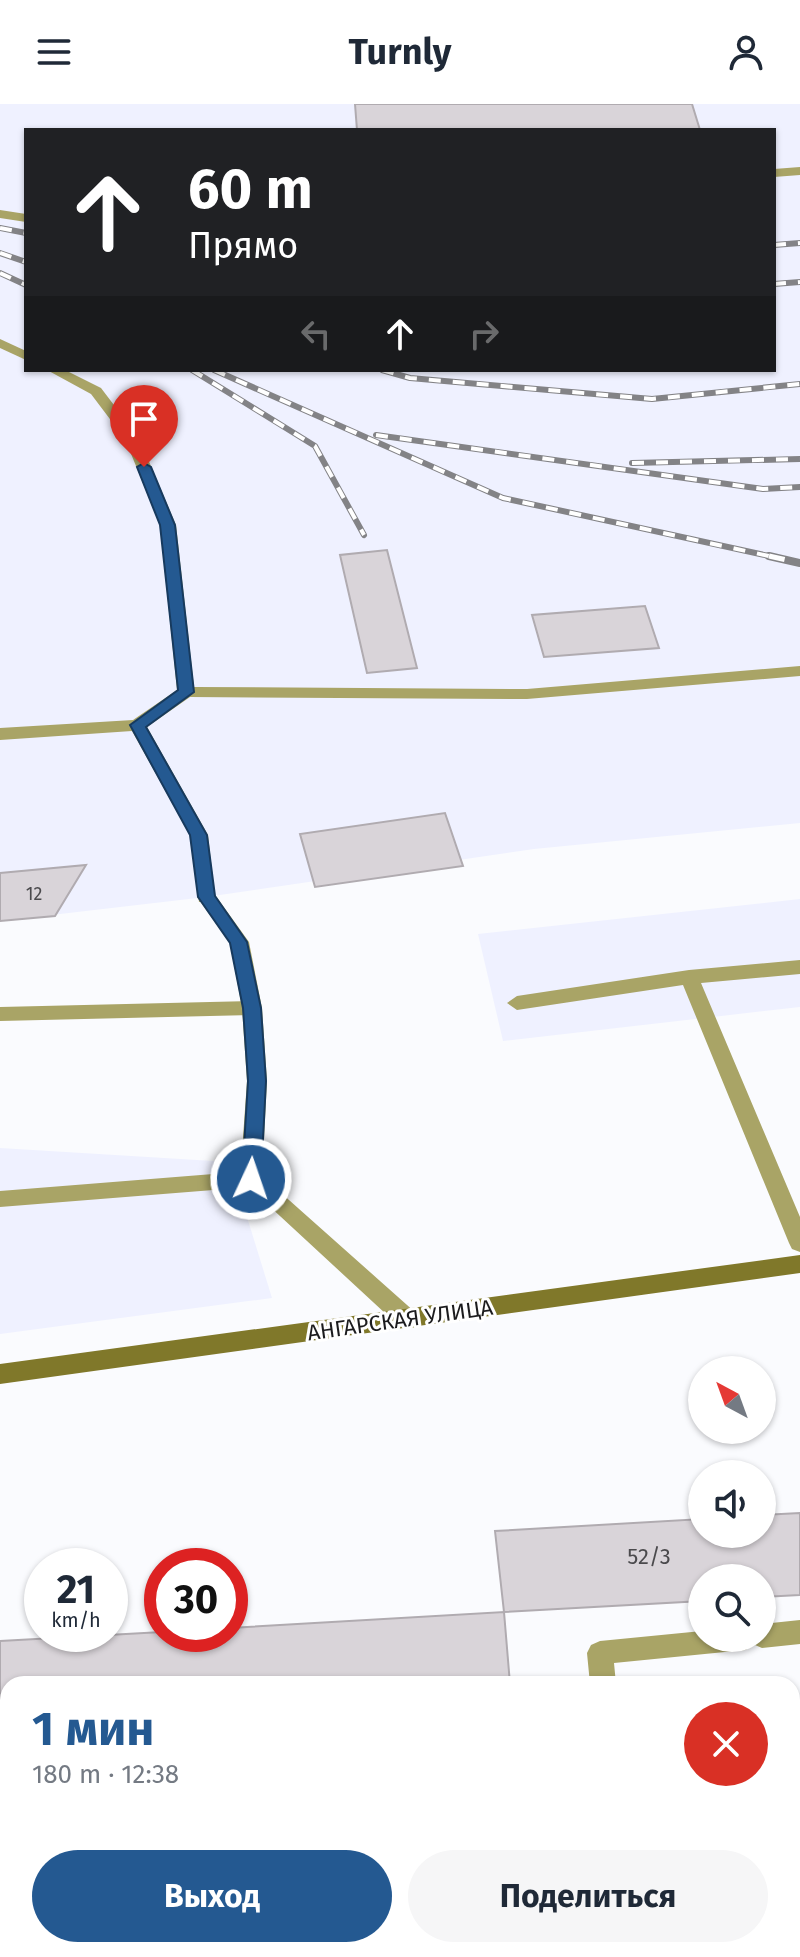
<!DOCTYPE html>
<html lang="ru">
<head>
<meta charset="utf-8">
<style>
  :root { --surface:#fff; --page:#f6f6f7; --text:#1f2937; --muted:#747a83; --accent:#245991 }
  body { margin:0; font-family:"Fira Sans",sans-serif; background:var(--page); color:var(--text); height:100vh; display:flex; flex-direction:column; font-size:30px; white-space:nowrap }
  * { box-sizing:border-box; margin:0 }
  p { font-size:26px; color:var(--muted) }
  .icon { flex:none; width:44px; height:44px; fill:none; stroke:currentColor; stroke-width:2; stroke-linecap:round; stroke-linejoin:round }
  .map { position:relative; flex:1; overflow:hidden }
  .panel { position:absolute; left:0px; top:1572px; width:800px; height:282px; display:flex; flex-direction:column; background:var(--surface); border-radius:24px 24px 0 0; box-shadow:0 2px 6px #0004 }
  .panel>* { flex:none }
  .guide { position:absolute; left:24px; top:24px; width:752px; height:244px; border-radius:0px; box-shadow:0 2px 6px #0004; background:#202124; color:#fff; overflow:hidden }
  .needle { width:52px; rotate:319deg }
  .buttons { position:absolute; left:688px; top:1252px; display:grid; gap:16px }
  .buttons a { display:grid; place-items:center; width:88px; height:88px; border-radius:50%; background:var(--surface); box-shadow:0 2px 6px #0004; font-size:40px }
  .speed { position:absolute; left:24px; top:1444px; display:flex; gap:16px; font-size:40px; font-weight:700; text-align:center }
  .speed>* { display:grid; place-content:center; width:104px; height:104px; border-radius:50%; background:var(--surface); box-shadow:0 2px 6px #0004; line-height:1 }
  .speed small { font-size:20px; font-weight:400 }
  .speed .limit { border:12px solid #d22; background:#fff; color:#111 }
  .pin { position:absolute; display:grid; place-items:center; width:68px; height:68px; color:#fff; margin:-82px -34px; border-radius:50% 50% 50% 0; rotate:-45deg; box-shadow:0 0 8px #0007 }
  .pin .icon { rotate:45deg }
  .me { position:absolute; width:88px; margin:-44px; rotate:3deg; stroke-linejoin:round; filter:drop-shadow(0 0 6px #0008) }
  .turn { display:flex; align-items:center; gap:28px; height:168px; padding:0 32px; font-size:36px }
  .turn .icon { width:104px; height:104px; stroke-width:2.5 }
  .turn b { display:block; font-size:56px; line-height:68px }
  .lanes { display:flex; align-items:center; height:76px; padding:0 32px; background:#0003; justify-content:center; gap:40px; direction:ltr }
  .lanes .off { opacity:.35 }
  .round { display:grid; place-items:center; flex:none; width:84px; height:84px; border-radius:42px; background:var(--page) }
  .overview { display:flex; align-items:center; justify-content:space-between; height:136px; padding:0 32px }
  h1 { font-size:48px; font-weight:700; line-height:60px; color:var(--accent) }
  .primary-button { display:flex; gap:16px; margin-top:auto; padding:16px 32px }
  .primary-button a { flex:1; height:92px; border-radius:48px; background:var(--accent); color:#fff; font-size:32px; font-weight:700; line-height:92px; text-align:center }
  .primary-button a+a { background:var(--page); color:var(--text) }
  header { display:flex; justify-content:space-between; align-items:center; height:104px; padding:0 32px; background:var(--surface); font-size:36px; font-weight:700 }
  .map>svg:first-child { display:block }
  .built { fill:#eff1ff; fill-rule:evenodd }
  .building { fill:#d9d4d9; stroke:#b0abb0; stroke-width:2 }
  .lines { fill:none; stroke-linecap:round; stroke-linejoin:round }
  .lane { fill:#a9a466; fill-rule:evenodd }
  .street { fill:#a9a466; fill-rule:evenodd }
  .secondary { fill:#80782a; fill-rule:evenodd }
  .rail-far1-casing { stroke:#838386; stroke-width:6 }
  .rail-casing { stroke:#838386; stroke-width:8 }
  .rail-far1 { stroke:#fff; stroke-width:4; stroke-dasharray:12; stroke-linecap:butt }
  .rail { stroke:#fff; stroke-width:5; stroke-dasharray:16; stroke-linecap:butt }
  .route { fill:#245991; stroke:#173a5e; stroke-width:2 }
  .labels { text-anchor:middle; dominant-baseline:central; stroke-width:6; stroke-linejoin:round; paint-order:stroke }
  .number-label { font-size:18px; fill:#4b4a4d }
  .street-label { font-size:22px; fill:#1c1c1e; stroke:#fff }
  .near-number-label { font-size:22px; fill:#4b4a4d }
</style>
</head>
<body>
<header><svg class="icon" aria-label="menu" viewBox="0 0 24 24"><path d="M4 6h16M4 12h16M4 18h16"/></svg>Turnly<svg class="icon" aria-label="person" viewBox="0 0 24 24"><circle cx="12" cy="8" r="4"/><path d="M4 21q1-7 8-7t8 7"/></svg></header>
<div class="map">
<svg width="800" height="1853" viewBox="0 0 800 1853">
  <rect width="100%" height="100%" fill="#fafbfe"/>
  <g class="built">
    <path d="M0,0H800V719L534,745L206,793L0,817ZM26,26H774V266H26Z"/>
    <polygon points="800,795 800,903 503,937 478,830"/>
    <polygon points="0,1044 230,1058 272,1194 0,1230"/>
  </g>
  <g class="building">
    <polygon points="355,0 692,0 700,26 357,26"/>
    <polygon points="387,446 417,564 367,569 340,451"/>
    <polygon points="645,502 659,544 544,553 532,511"/>
    <polygon points="445,709 463,762 315,783 300,730"/>
    <polygon points="86,761 55,812 0,817 0,769"/>
    <polygon points="800,1409 800,1491 762,1493 762,1474 702,1474 702,1497 504,1508 495,1427 702,1415 702,1430 762,1430 762,1411"/>
    <polygon points="504,1508 510,1580 8,1580 8,1625 0,1625 0,1537 162,1528 230,1530 230,1524"/>
    <polygon points="276,1846 352,1846 352,1848 277,1853"/>
  </g>
  <g class="lines">
    <g class="lane">
      <polygon points="800,63 800,71 774,73 774,65"/>
      <polygon points="0,106 26,110 26,118 0,114"/>
      <polygon points="0,235 26,247 26,256 0,244"/>
      <polygon points="47,266 65,266 101,284 139,334 176,421 194,583 527,585 800,562 800,572 527,595 190,593 147,623 208,731 215,793 213,798 199,798 190,731 132,627 0,636 0,624 133,616 177,586 160,421 125,335 91,290"/>
      <polygon points="800,856 800,870 701,879 800,1113 800,1148 792,1145 789,1139 683,881 517,906 507,899 517,892 689,866"/>
      <polygon points="252,897 259,899 262,904 259,909 252,911 0,917 0,903"/>
      <polygon points="251,1067 259,1069 262,1075 259,1081 251,1083 0,1103 0,1087"/>
      <polygon points="800,1516 800,1540 762,1544 755,1541 745,1546 614,1559 616,1580 590,1580 587,1549 591,1541 600,1537 702,1527 702,1534 762,1534 762,1520"/>
      <polygon points="8,1652 8,1678 0,1679 0,1653"/>
    </g>
    <polygon class="street" points="206,787 213,788 249,838 262,904 267,977 262,1072 416,1209 419,1216 416,1223 408,1225 400,1223 240,1075 247,977 242,904 230,839 197,793"/>
    <polygon class="secondary" points="800,1151 800,1169 0,1280 0,1260"/>
    <defs>
      <g id="rail-far1">
        <polyline points="0,124 26,129"/>
        <polyline points="774,141 800,139"/>
        <polyline points="0,149 26,158"/>
        <polyline points="0,169 26,181"/>
        <polyline points="774,180 800,178"/>
        <polyline points="192,266 315,342 364,431"/>
        <polyline points="214,266 503,394 778,454"/>
        <polyline points="382,266 410,274 652,295 800,280"/>
        <polyline points="376,331 763,385 800,383"/>
        <polyline points="632,359 800,355"/>
      </g>
      <polyline id="rail" points="769,452 800,459"/>
    </defs>
    <use href="#rail-far1" class="rail-far1-casing"/>
    <use href="#rail" class="rail-casing"/>
    <use href="#rail-far1" class="rail-far1"/>
    <use href="#rail" class="rail"/>
  </g>
  <polygon class="route" points="144,359 151,363 175,421 194,588 146,623 207,731 215,792 247,838 261,904 266,977 261,1075 258,1080 245,1080 242,1075 248,977 243,904 230,839 198,793 190,731 130,621 178,586 160,421 137,363"/>
  <g class="labels">
    <g class="number-label">
      <text x="34" y="790">12</text>
    </g>
    <g class="street-label">
      <text transform="translate(400 1216) rotate(-8)">АНГАРСКАЯ УЛИЦА</text>
    </g>
    <g class="near-number-label">
      <text x="649" y="1452">52/3</text>
    </g>
  </g>
</svg>
<div class="buttons">
<a><svg class="needle" viewBox="-14 -14 28 28"><path d="M0-13l5 13h-10z" fill="#e53935"/><path d="M0 13l5-13h-10z" fill="#747a83"/></svg></a>
<a><svg class="icon" aria-label="sound" viewBox="0 0 24 24"><path d="M4 9h4l5-4v14l-5-4H4zM17 9q2 3 0 6"/></svg></a>
<a><svg class="icon" aria-label="search" viewBox="0 0 24 24"><circle cx="10" cy="10" r="6"/><path d="M15 15l6 6"/></svg></a>
</div>
<div class="speed"><div>21<small>km/h</small></div><div class="limit">30</div></div>
<div class="pin" style="left:144px;top:363px;background:#d93025"><svg class="icon" aria-label="arrive" viewBox="0 0 24 24"><path d="M6 21V4h12l-3 4 3 4H6"/></svg></div>
<svg class="me" style="left:251px;top:1075px" viewBox="-20 -20 40 40"><circle r="17" fill="#245991" stroke="#fff" stroke-width="3"/><path d="M0-11L8 9 0 5-8 9z" fill="#fff"/></svg>
<div class="guide">
<div class="turn"><svg class="icon" aria-label="ahead" viewBox="0 0 24 24"><path d="M12 20V5M6 11l6-6 6 6"/></svg><div><b>60 m</b>Прямо</div></div>
<div class="lanes"><svg class="icon off" aria-label="left" viewBox="0 0 24 24"><path d="M17 20v-9H6M10 6l-5 5 5 5"/></svg><svg class="icon" aria-label="ahead" viewBox="0 0 24 24"><path d="M12 20V5M6 11l6-6 6 6"/></svg><svg class="icon off" aria-label="right" viewBox="0 0 24 24"><path d="M7 20v-9h11M14 6l5 5-5 5"/></svg></div>
</div>
<section class="panel">
<div class="overview"><div><h1>1 мин</h1><p>180 m · 12:38</p></div><a class="round" style="background:#d93025;color:#fff"><svg class="icon" aria-label="close" viewBox="0 0 24 24"><path d="M6 6l12 12M18 6L6 18"/></svg></a></div>
<div class="primary-button"><a>Выход</a><a>Поделиться</a></div>
</section>
</div>
</body>
</html>
